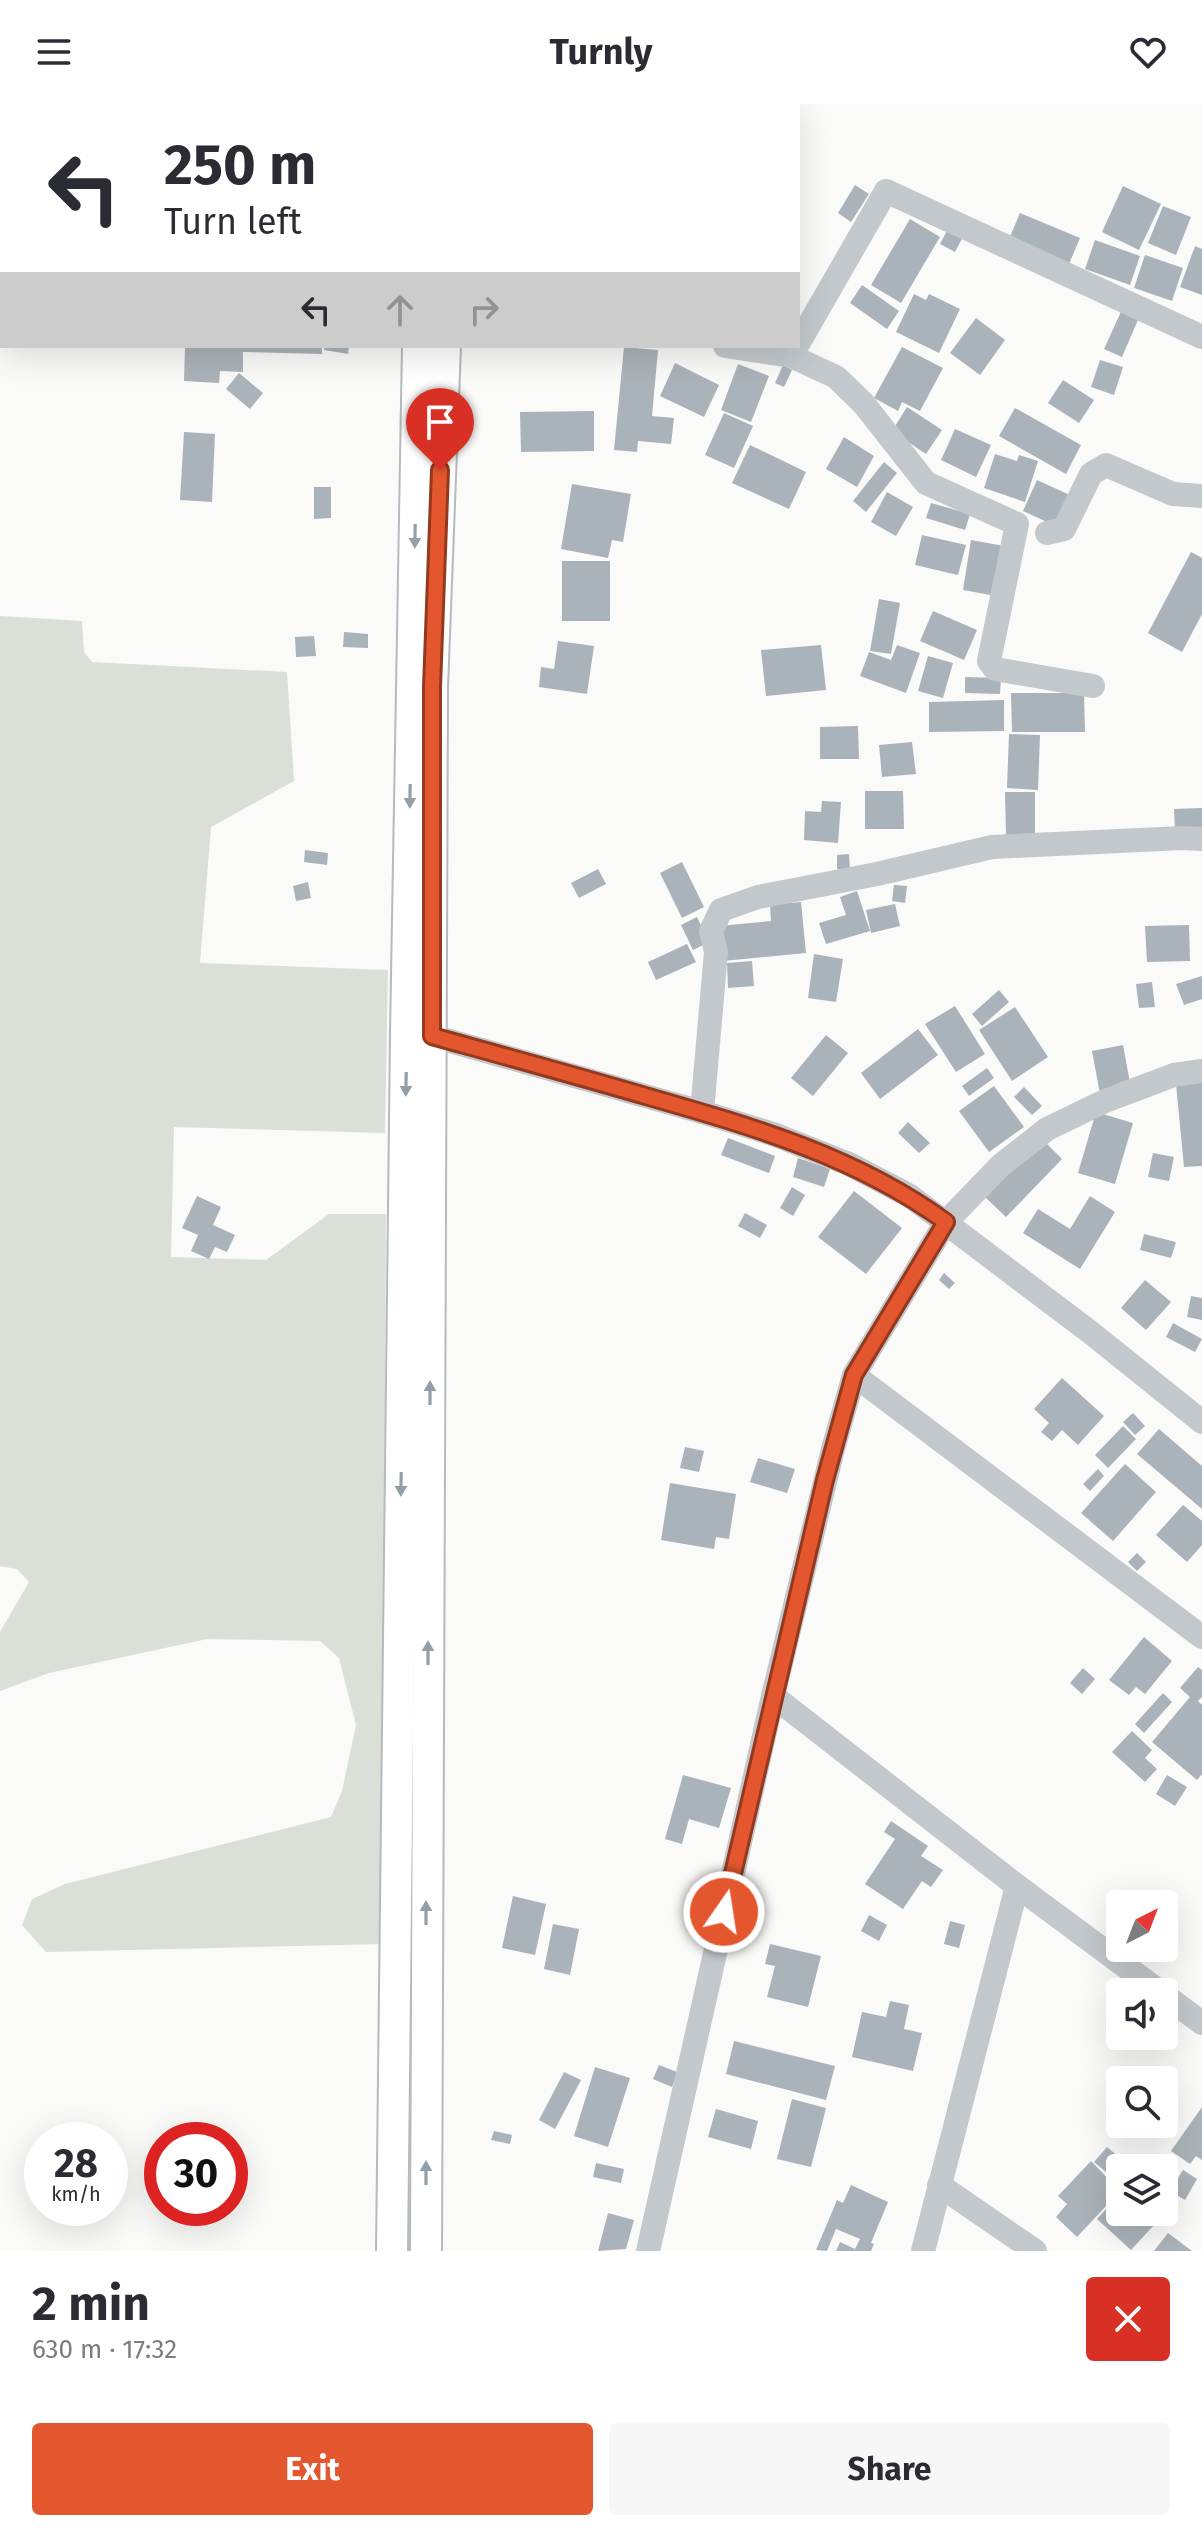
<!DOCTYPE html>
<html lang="en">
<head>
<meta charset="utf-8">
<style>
  :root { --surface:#fff; --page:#f7f7f7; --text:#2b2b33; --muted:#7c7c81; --accent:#e4572e }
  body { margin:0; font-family:"Fira Sans",sans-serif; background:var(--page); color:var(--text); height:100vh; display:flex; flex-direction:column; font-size:30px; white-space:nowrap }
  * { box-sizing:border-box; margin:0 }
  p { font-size:26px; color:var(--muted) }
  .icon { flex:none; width:44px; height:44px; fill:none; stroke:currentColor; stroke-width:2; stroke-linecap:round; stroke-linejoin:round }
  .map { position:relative; height:2147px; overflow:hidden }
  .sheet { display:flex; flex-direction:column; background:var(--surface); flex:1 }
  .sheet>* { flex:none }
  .top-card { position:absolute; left:0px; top:0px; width:800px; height:244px; box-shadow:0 8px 32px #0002; background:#fff; color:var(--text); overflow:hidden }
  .needle { width:52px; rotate:42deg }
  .fabs { position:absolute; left:1106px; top:1786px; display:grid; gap:16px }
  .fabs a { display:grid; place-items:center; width:72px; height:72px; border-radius:8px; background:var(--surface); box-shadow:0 8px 32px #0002; font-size:40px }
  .speed { position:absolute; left:24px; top:2018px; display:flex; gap:16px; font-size:40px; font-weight:700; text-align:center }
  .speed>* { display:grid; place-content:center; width:104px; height:104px; border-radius:50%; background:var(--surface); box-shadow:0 8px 32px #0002; line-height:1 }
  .speed small { font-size:20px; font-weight:400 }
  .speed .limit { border:12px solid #d22; background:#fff; color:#111 }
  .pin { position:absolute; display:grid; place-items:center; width:68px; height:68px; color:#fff; margin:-82px -34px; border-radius:50% 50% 50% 0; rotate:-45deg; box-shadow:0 0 8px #0007 }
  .pin .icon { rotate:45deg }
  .me { position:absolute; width:88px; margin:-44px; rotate:13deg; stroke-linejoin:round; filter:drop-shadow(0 0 6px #0008) }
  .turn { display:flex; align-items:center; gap:28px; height:168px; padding:0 32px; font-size:36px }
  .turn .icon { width:104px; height:104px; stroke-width:2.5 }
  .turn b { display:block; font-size:56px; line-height:68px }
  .lanes { display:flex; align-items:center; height:76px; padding:0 32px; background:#0003; justify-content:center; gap:40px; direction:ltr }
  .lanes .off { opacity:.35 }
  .round { display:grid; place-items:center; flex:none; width:84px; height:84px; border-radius:8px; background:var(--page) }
  .overview { display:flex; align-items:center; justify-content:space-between; height:136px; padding:0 32px }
  h1 { font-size:48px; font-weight:700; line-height:60px }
  .action { display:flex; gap:16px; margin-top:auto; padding:16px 32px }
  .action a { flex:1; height:92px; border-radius:8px; background:var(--accent); color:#fff; font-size:32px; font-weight:700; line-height:92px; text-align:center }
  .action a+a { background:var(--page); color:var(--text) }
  header { display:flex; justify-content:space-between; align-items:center; height:104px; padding:0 32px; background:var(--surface); font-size:36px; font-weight:700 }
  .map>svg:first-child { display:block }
  .green { fill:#dadfd7 }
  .building { fill:#aab3b9 }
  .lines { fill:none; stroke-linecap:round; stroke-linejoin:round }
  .major-casing { stroke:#b5babe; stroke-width:34 }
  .minor { stroke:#c3c8cc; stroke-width:24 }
  .major { stroke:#fff; stroke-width:30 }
  .oneway { fill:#939fa8 }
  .route-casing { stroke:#94391e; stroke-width:20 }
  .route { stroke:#e4572e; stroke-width:14 }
</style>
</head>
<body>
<header><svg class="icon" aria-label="menu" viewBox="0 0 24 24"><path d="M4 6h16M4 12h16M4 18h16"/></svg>Turnly<svg class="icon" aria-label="heart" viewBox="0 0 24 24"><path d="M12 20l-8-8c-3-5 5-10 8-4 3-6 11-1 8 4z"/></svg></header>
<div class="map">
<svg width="1202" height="2147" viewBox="0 0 1202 2147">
  <rect width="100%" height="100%" fill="#fafaf8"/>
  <polygon class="green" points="0,512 82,517 84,548 92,558 287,568 294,677 211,723 200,859 388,866 385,1029 174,1023 171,1153 266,1156 329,1110 386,1110 382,1840 46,1848 22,1821 32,1795 65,1780 331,1713 342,1687 356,1621 339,1554 320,1537 207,1535 49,1569 0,1587 0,1528 29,1478 17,1465 0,1462"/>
  <g class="building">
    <polygon points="855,81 869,90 851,118 838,109"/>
    <polygon points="1123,82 1161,100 1139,146 1102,128"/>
    <polygon points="1163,102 1191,113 1176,151 1148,139"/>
    <polygon points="1020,109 1080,134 1069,160 1009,135"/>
    <polygon points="910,115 940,133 901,199 871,181"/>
    <polygon points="950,121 965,129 955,148 940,140"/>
    <polygon points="1095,136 1140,152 1130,181 1085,165"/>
    <polygon points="1195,142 1202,145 1202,191 1180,183"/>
    <polygon points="1145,151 1183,164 1172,197 1134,184"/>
    <polygon points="862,181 899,207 887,225 850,199"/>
    <polygon points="914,190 926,196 929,190 960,205 939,249 896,228"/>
    <polygon points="1124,201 1141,209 1122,253 1104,245"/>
    <polygon points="976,214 1005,236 980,271 950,249"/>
    <polygon points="185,242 322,242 322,250 243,248 243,268 220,267 219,279 184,277"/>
    <polygon points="325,242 349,242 348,250 324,246"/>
    <polygon points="624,243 658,246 652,312 674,314 671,340 638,337 637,348 614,346"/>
    <polygon points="902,243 943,264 920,307 902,298 898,307 874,294"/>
    <polygon points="1100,256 1123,263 1114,291 1091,283"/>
    <polygon points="675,259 719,281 704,313 660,292"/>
    <polygon points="738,260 769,272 751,318 721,306"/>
    <polygon points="783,261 792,266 784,283 775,279"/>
    <polygon points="239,269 263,289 250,305 226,285"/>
    <polygon points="1063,276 1094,296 1079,319 1048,299"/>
    <polygon points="907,303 942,326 926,350 892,327"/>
    <polygon points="1015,304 1081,341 1066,370 999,332"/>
    <polygon points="594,307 594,347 521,348 520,308"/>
    <polygon points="724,309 753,322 734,364 705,351"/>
    <polygon points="955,325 991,341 976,373 941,356"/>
    <polygon points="184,328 215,330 212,398 180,396"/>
    <polygon points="844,333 874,352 857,383 826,365"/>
    <polygon points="750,341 806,368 789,405 732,379"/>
    <polygon points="995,350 1017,357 1019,351 1038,357 1025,398 984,384"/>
    <polygon points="884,358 897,369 866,408 853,397"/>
    <polygon points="1037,376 1072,392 1058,423 1023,407"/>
    <polygon points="572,380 631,390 623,438 612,436 608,454 561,445"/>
    <polygon points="314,383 331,383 331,414 314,415"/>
    <polygon points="887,388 913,403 896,432 871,418"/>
    <polygon points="931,399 970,410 965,426 926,414"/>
    <polygon points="922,431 966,441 958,471 915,461"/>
    <polygon points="971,436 1004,442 996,492 963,486"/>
    <polygon points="1191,448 1202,454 1202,510 1182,548 1148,529"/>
    <rect x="562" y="457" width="48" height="60"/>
    <polygon points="879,495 900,499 891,550 870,547"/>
    <polygon points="933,507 977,526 964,556 920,537"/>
    <polygon points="344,528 368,530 368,544 343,543"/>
    <polygon points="314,532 316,552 296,553 295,533"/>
    <polygon points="558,537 594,542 587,590 539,583 541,563 554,565"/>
    <polygon points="821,541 826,586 766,592 761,546"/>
    <polygon points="897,541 920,549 906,589 860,572 869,548 891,556"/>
    <polygon points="928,552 953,559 943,594 918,587"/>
    <polygon points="965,573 1001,574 1000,590 965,589"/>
    <polygon points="1011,589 1084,589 1085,628 1012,628"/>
    <polygon points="1004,596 1004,627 929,628 929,598"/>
    <polygon points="858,622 859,655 820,655 820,623"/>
    <polygon points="1009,630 1040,631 1038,686 1007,684"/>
    <polygon points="912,638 916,670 882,673 879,641"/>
    <polygon points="865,687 903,687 904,725 865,725"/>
    <polygon points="1005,688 1035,688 1035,731 1006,731"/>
    <polygon points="822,697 841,698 838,739 804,736 805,707 821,708"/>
    <polygon points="1202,704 1202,726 1175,727 1174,705"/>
    <polygon points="305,746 328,749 327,761 304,758"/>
    <polygon points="849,750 850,765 837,765 837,751"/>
    <polygon points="682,758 704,803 682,814 660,769"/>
    <polygon points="598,765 606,780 579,794 571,779"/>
    <polygon points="308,778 311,794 296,797 293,782"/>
    <polygon points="894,781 907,782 905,799 892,797"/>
    <polygon points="857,787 870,827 826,840 819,819 846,811 840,793"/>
    <polygon points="801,798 806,849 723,857 719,822 771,817 770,801"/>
    <polygon points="895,800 900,822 871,829 866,806"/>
    <polygon points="697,813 709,838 693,846 681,821"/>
    <polygon points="1189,821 1190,857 1147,858 1145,822"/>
    <polygon points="687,840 696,858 656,876 648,858"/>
    <polygon points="814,850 843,855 836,898 808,894"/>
    <polygon points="752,857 754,882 728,884 727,859"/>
    <polygon points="1202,872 1202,895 1184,901 1176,880"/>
    <polygon points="1152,878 1155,903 1139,904 1136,880"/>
    <polygon points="999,886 1009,898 982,922 972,910"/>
    <polygon points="955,902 985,950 956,968 925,920"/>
    <polygon points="1015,903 1048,953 1012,977 979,926"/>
    <polygon points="918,925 938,951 880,995 861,969"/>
    <polygon points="826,931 848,949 813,992 791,974"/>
    <polygon points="1123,941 1131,984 1100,990 1092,947"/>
    <polygon points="987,964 994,974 969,992 962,982"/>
    <polygon points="1202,978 1202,1062 1184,1063 1176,980"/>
    <polygon points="994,982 1024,1023 989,1048 959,1007"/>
    <polygon points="1024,983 1042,1002 1032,1011 1014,993"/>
    <polygon points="1096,1008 1133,1019 1115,1080 1078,1069"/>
    <polygon points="908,1018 930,1039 919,1049 898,1029"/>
    <polygon points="728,1034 775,1052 769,1069 721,1051"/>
    <polygon points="1041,1034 1062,1055 1006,1113 985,1093"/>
    <polygon points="1153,1049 1174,1053 1169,1077 1148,1073"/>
    <polygon points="798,1054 830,1065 824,1083 793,1073"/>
    <polygon points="792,1083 805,1091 793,1112 780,1104"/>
    <polygon points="854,1087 902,1124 866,1170 818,1133"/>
    <polygon points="197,1092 221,1103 213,1121 235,1131 227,1148 215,1143 209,1155 191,1147 198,1131 182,1124"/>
    <polygon points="1090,1092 1115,1108 1080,1165 1023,1129 1038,1105 1070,1125"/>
    <polygon points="745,1109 767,1121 760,1134 738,1122"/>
    <polygon points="1144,1130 1176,1138 1171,1154 1140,1146"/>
    <polygon points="944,1169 955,1179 949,1185 939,1176"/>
    <polygon points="1145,1176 1171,1198 1146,1226 1121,1204"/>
    <polygon points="1191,1192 1202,1194 1202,1216 1187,1213"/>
    <polygon points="1173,1219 1202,1235 1195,1248 1166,1233"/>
    <polygon points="1062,1274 1104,1312 1078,1341 1062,1326 1052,1337 1041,1328 1049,1319 1034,1305"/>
    <polygon points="1133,1309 1145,1322 1135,1331 1123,1318"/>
    <polygon points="1123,1322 1136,1335 1108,1364 1095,1351"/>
    <polygon points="1159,1325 1202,1362 1202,1405 1137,1350"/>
    <polygon points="685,1343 704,1347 699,1368 680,1364"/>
    <polygon points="758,1354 795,1365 787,1389 750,1378"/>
    <polygon points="1125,1360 1156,1388 1113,1437 1081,1409"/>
    <polygon points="1098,1365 1104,1372 1090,1387 1083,1380"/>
    <polygon points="670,1379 736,1390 729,1435 716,1433 714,1445 661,1436"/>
    <polygon points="1183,1401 1202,1417 1202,1441 1187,1458 1156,1431"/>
    <polygon points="1137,1449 1146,1458 1137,1467 1128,1458"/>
    <polygon points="1144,1533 1172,1557 1145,1590 1136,1583 1129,1591 1109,1576"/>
    <polygon points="1198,1563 1202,1566 1202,1593 1198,1597 1202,1601 1202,1670 1197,1676 1152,1638 1190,1593 1180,1584"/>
    <polygon points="1083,1564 1095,1575 1082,1590 1070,1579"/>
    <polygon points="1163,1589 1172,1598 1144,1629 1135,1620"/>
    <polygon points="1132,1627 1152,1646 1145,1654 1157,1665 1145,1678 1112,1648"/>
    <polygon points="683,1671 731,1684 719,1724 689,1715 682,1740 665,1735"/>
    <polygon points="1167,1671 1187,1683 1175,1702 1156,1690"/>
    <polygon points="891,1717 928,1742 921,1752 943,1766 931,1783 922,1777 903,1805 865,1780 895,1735 884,1728"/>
    <polygon points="513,1792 546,1800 535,1851 502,1844"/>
    <polygon points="869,1811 887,1821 879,1837 861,1827"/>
    <polygon points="950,1817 965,1821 959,1844 944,1840"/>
    <polygon points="553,1820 579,1825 570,1871 544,1865"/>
    <polygon points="770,1840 821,1852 808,1903 767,1893 775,1862 765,1860"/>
    <polygon points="890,1897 909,1901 904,1925 922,1929 913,1967 852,1953 862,1908 886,1913"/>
    <polygon points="734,1937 835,1962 826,1996 726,1970"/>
    <polygon points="659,1961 677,1968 672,1983 653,1975"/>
    <polygon points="595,1963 630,1974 608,2043 574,2032"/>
    <polygon points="564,1968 581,1976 555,2025 539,2016"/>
    <polygon points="792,1995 826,2004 811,2063 777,2055"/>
    <polygon points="1202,2003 1202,2056 1196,2052 1190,2060 1171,2047"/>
    <polygon points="716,2005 758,2017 751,2045 708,2033"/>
    <polygon points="494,2027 512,2031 510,2040 491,2036"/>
    <polygon points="1107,2043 1132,2064 1120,2064 1118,2078 1094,2058"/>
    <polygon points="1091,2057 1120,2087 1077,2133 1056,2113 1067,2100 1058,2092"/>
    <polygon points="596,2059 624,2065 621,2079 593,2073"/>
    <polygon points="1183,2066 1197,2075 1185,2096 1170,2087"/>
    <polygon points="851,2081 888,2098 871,2139 874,2140 871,2147 836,2147 840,2138 855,2145 860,2135 836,2125 827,2147 816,2146 837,2096 843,2099"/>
    <polygon points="1120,2090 1120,2108 1142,2108 1155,2120 1131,2146 1097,2115"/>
    <polygon points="608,2109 634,2116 626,2145 598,2147"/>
    <polygon points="1168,2129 1192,2147 1154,2147"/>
  </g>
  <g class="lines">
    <defs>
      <g id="major">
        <polyline points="421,2 421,0"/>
        <polyline points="448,2 449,0"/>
        <polyline points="392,2147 406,930 418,242"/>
        <polyline points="426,2147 432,583 445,242"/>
      </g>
    </defs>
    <use href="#major" class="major-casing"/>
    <g class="minor">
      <polyline points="798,240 886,87 1202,233"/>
      <polyline points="725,242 791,252 836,273 863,299 926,379 1017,420 989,557 995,565 1093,582"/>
      <polyline points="1047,429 1064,425 1091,370 1106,361 1173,390 1202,392"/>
      <polyline points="413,930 432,932 702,1008 773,1030 849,1060 910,1092 1090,1228 1202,1318"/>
      <polyline points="702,1008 716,848 711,827 721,806 758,793 877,770 992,743 1182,734 1202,735"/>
      <polyline points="854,1271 1202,1533"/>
      <polyline points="773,1592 1017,1782 1160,1888"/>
      <polyline points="1164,1891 1202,1919"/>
      <polyline points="939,2081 1035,2147"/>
      <polyline points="648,2147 773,1592 833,1345 854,1271 946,1118 1000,1062 1047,1025 1105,997 1174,971 1202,967"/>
      <polyline points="923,2147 1017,1782"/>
    </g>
    <use href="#major" class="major"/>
  </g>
  <defs><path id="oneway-solid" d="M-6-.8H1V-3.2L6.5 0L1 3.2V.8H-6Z" transform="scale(2)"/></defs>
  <g class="oneway">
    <use href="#oneway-solid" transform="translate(415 432) rotate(91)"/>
    <use href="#oneway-solid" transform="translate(410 692) rotate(91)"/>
    <use href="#oneway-solid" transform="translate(406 980) rotate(91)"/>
    <use href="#oneway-solid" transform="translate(430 1289) rotate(-90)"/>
    <use href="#oneway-solid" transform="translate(401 1380) rotate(91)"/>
    <use href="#oneway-solid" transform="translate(428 1549) rotate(-90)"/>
    <use href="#oneway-solid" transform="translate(426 1809) rotate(-90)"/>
    <use href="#oneway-solid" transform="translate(426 2069) rotate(-90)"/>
  </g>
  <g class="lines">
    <defs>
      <path id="route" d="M440,366L432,583V932C504,952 577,972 649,993C754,1023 857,1053 946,1118L854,1271L825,1376L724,1808"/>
    </defs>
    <use href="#route" class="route-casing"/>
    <use href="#route" class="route"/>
  </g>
</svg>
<div class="fabs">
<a><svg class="needle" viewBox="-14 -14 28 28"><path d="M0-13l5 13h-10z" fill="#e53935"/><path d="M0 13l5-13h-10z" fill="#7c7c81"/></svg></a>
<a><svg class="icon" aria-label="sound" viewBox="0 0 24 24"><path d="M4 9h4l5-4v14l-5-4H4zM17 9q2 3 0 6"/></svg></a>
<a><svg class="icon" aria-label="search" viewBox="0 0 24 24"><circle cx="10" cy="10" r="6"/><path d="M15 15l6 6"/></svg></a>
<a><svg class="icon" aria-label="layers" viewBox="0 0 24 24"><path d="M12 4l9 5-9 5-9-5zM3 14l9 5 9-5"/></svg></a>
</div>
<div class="speed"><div>28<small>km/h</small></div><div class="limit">30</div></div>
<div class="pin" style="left:440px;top:366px;background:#d93025"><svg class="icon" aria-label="arrive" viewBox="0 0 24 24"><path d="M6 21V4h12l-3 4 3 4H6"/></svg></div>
<svg class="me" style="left:724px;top:1808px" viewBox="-20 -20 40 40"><circle r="17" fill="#e4572e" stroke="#fff" stroke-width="3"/><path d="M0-11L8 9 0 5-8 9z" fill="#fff"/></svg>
<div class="top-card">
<div class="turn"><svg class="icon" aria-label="left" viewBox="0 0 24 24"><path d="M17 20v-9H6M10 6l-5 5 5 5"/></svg><div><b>250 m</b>Turn left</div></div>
<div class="lanes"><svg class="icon" aria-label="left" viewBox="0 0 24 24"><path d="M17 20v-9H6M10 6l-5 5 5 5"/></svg><svg class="icon off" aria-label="ahead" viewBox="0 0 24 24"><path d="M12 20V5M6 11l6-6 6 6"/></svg><svg class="icon off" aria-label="right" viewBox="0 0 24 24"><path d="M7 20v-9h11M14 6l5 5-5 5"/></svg></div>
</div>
</div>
<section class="sheet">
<div class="overview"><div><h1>2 min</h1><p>630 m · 17:32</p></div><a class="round" style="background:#d93025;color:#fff"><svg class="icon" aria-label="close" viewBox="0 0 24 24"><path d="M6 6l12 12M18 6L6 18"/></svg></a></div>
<div class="action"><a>Exit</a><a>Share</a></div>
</section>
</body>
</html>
